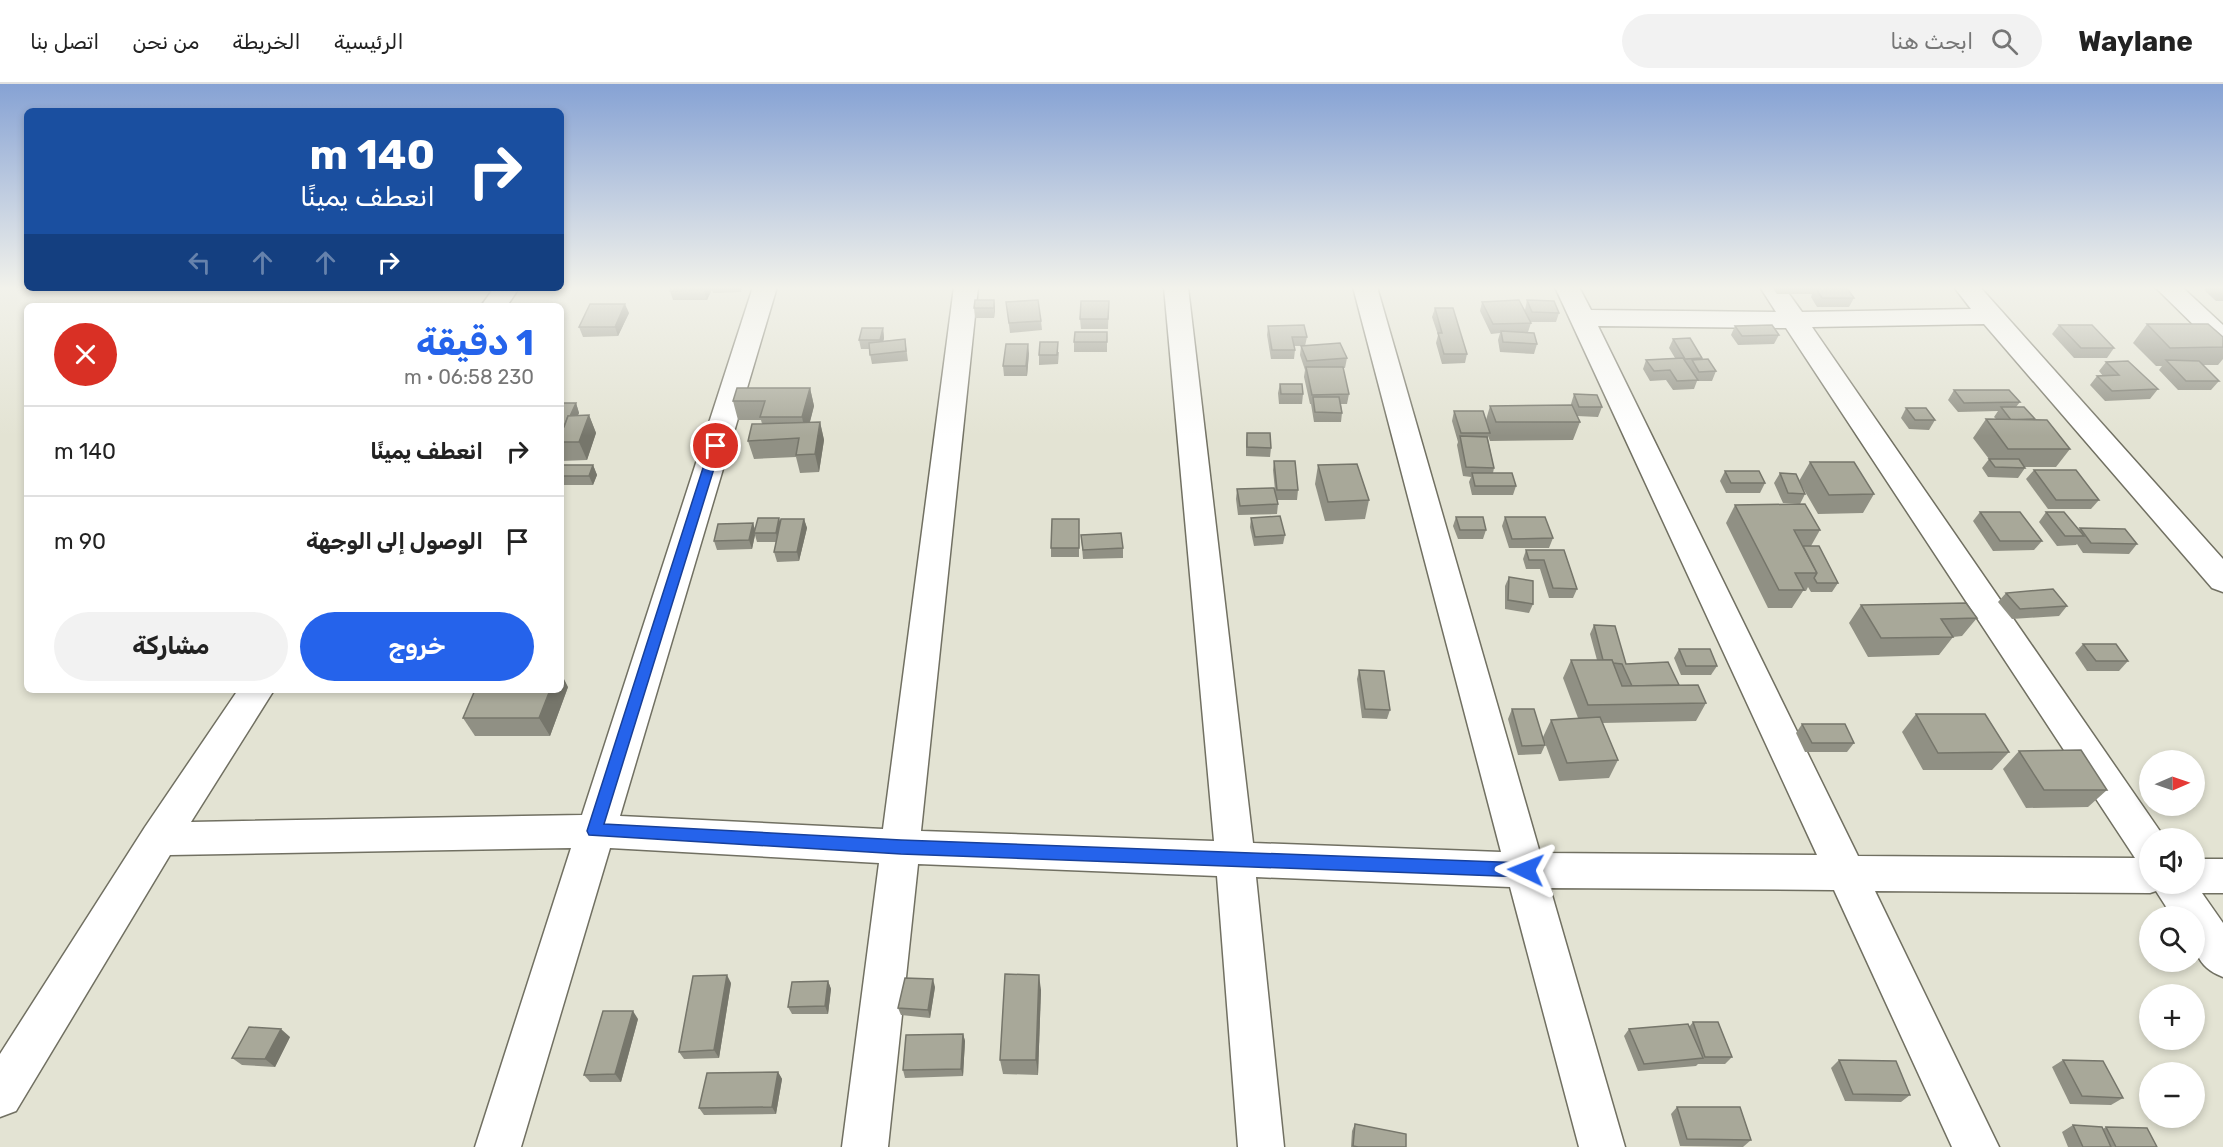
<!DOCTYPE html>
<html lang="ar">
<head>
<meta charset="utf-8">
<style>
  :root { --surface:#fff; --page:#f2f2f2; --text:#222; --muted:#767676; --line:#e0e0e0; --accent:#2563eb }
  body { margin:0; font-family:Rubik,"Noto Sans Arabic",sans-serif; background:var(--page); color:var(--text); direction:rtl; height:100vh; display:flex; flex-direction:column; font-size:22px; white-space:nowrap }
  * { box-sizing:border-box; margin:0 }
  p { font-size:20px; color:var(--muted) }
  .icon { flex:none; width:33px; height:33px; fill:none; stroke:currentColor; stroke-width:2; stroke-linecap:round; stroke-linejoin:round }
  .map { position:relative; flex:1; overflow:hidden; direction:ltr }
  .side { position:absolute; left:24px; top:219px; width:540px; height:390px; display:flex; flex-direction:column; background:var(--surface); border-radius:9px; box-shadow:0 3px 9px #0003; direction:rtl }
  .side>* { flex:none }
  .top-card { position:absolute; left:24px; top:24px; width:540px; height:183px; border-radius:9px; box-shadow:0 3px 9px #0003; direction:rtl; background:#1a4fa0; color:#fff; overflow:hidden }
  .needle { width:39px; rotate:88deg }
  .controls { position:absolute; left:2139px; top:666px; display:grid; gap:12px }
  .controls a { display:grid; place-items:center; width:66px; height:66px; border-radius:50%; background:var(--surface); box-shadow:0 3px 9px #0003; font-size:30px }
  .pin { position:absolute; display:grid; place-items:center; width:51px; height:51px; color:#fff; margin:-26px; border:3px solid #fff; border-radius:50%; box-shadow:0 2px 6px #0007 }
  .me { position:absolute; width:66px; margin:-33px; rotate:272deg; stroke-linejoin:round; filter:drop-shadow(0 0 4px #0008) }
  .turn { display:flex; align-items:center; gap:21px; height:126px; padding:0 30px; font-size:27px }
  .turn .icon { width:78px; height:78px; stroke-width:2.5 }
  .turn b { display:block; font-size:42px; line-height:51px }
  .lanes { display:flex; align-items:center; height:57px; padding:0 30px; background:#0003; justify-content:center; gap:30px; direction:ltr }
  .lanes .off { opacity:.35 }
  .round { display:grid; place-items:center; flex:none; width:63px; height:63px; border-radius:32px; background:var(--page) }
  .summary { display:flex; align-items:center; justify-content:space-between; height:102px; padding:0 30px }
  h1 { font-size:36px; font-weight:700; line-height:45px; color:var(--accent) }
  .button { display:flex; gap:12px; margin-top:auto; padding:12px 30px }
  .button a { flex:1; height:69px; border-radius:36px; background:var(--accent); color:#fff; font-size:24px; font-weight:700; line-height:69px; text-align:center }
  .button a+a { background:var(--page); color:var(--text) }
  ul { padding:0; list-style:none }
  li { display:flex; align-items:center; gap:18px; height:90px; padding:0 30px; border-top:2px solid var(--line) }
  li div { flex:1 }
  li b { display:block; font-size:22px }
  li em { font-style:normal }
  header { display:flex; align-items:center; gap:36px; box-sizing:border-box; height:84px; padding:0 30px; background:var(--surface); border-bottom:2px solid var(--line) }
  header strong { font-size:28px }
  nav { display:flex; gap:33px; margin-inline-start:auto; font-size:21px }
  .search { width:420px; height:54px; background:var(--page); display:flex; align-items:center; gap:15px; box-sizing:border-box; padding:0 21px; border-radius:33px; color:var(--muted); font-size:22px }
  .map>svg:first-child { display:block }
  .lines { fill:none; stroke-linecap:round; stroke-linejoin:round }
  .street-casing { stroke:#717062; stroke-width:3 }
  .street { fill:#fff; fill-rule:evenodd }
  .wall { fill:#909084 }
  .shaded-wall { fill:#76766b }
  .building { fill:#a8a899; stroke:#76766b; stroke-width:1.5 }
  .route { fill:#2563eb; stroke:#184099; stroke-width:1.5 }
</style>
</head>
<body>
<header>
<strong>Waylane</strong>
<div class="search"><svg class="icon" aria-label="search" viewBox="0 0 24 24"><circle cx="10" cy="10" r="6"/><path d="M15 15l6 6"/></svg>ابحث هنا</div>
<nav><a>الرئيسية</a><a>الخريطة</a><a>من نحن</a><a>اتصل بنا</a></nav>
</header>
<div class="map">
<svg width="2223" height="1063" viewBox="0 0 2223 1063">
  <rect width="100%" height="100%" fill="#e3e3d3"/>
  <g class="lines">
    <defs>
      <g id="street">
        <path d="M753,203H777L620,732L883,745L954,203H978L921,747L1214,757L1164,203H1188L1253,759L1501,768L1353,203H1377L1540,769L1817,771L1555,203H1579L1591,226L1776,228L1760,203H1784L1802,228L1971,225L1954,203H1980L2223,475V508L2212,504L1984,240L1812,243L2164,753L2150,754V800H2194V775H2223V809H2202L2223,839V893C2192,881 2194,861 2194,832H2172L2156,807L2150,809L1875,807L1999,1063H1952L1834,806L1550,804L1625,1063H1579L1510,803L1256,793L1284,1063H1238L1217,792L918,780L888,1063H842L879,779L610,764L521,1063H475L571,764L170,771L16,1027L0,1033V970L145,743L238,606H274L191,738L582,731ZM1598,242L1786,244L2135,774L1858,772Z"/>
        <polygon points="2155,203 2182,203 2223,241 2223,263 2214,261"/>
        <polygon points="494,204 519,204 507,222 481,222"/>
      </g>
    </defs>
    <use href="#street" class="street-casing"/>
    <use href="#street" class="street"/>
  </g>
  <g class="wall">
    <polygon points="672,203 742,203 741,208 713,209 712,205 707,216 673,216 670,207"/>
    <polygon points="1772,203 1825,203 1854,214 1849,223 1817,223 1811,213 1812,210 1777,210"/>
    <polygon points="2206,203 2223,203 2223,217 2216,217 2204,206"/>
    <polygon points="994,216 995,225 994,234 975,234 974,224"/>
    <polygon points="1527,216 1559,229 1556,238 1531,238 1531,239 1528,248 1537,260 1534,270 1500,268 1498,256 1500,249 1491,250 1480,227 1482,218 1525,226"/>
    <polygon points="1109,217 1108,245 1081,245 1080,235"/>
    <polygon points="1006,218 1041,237 1042,246 1010,249"/>
    <polygon points="1435,224 1467,270 1465,279 1442,280 1436,259 1438,251 1432,233"/>
    <polygon points="629,229 618,252 583,253 579,243"/>
    <polygon points="2147,240 2223,253 2223,275 2218,281 2203,281 2219,297 2211,306 2178,306 2159,286 2162,282 2156,282 2133,259"/>
    <polygon points="2059,241 2114,264 2107,274 2074,274 2052,250"/>
    <polygon points="1268,242 1307,253 1305,262 1347,274 1345,284 1343,284 1349,310 1347,320 1341,320 1342,329 1341,338 1314,338 1311,320 1310,320 1304,293 1305,286 1300,271 1301,262 1294,262 1295,266 1294,275 1271,275 1267,251"/>
    <polygon points="1735,242 1779,251 1774,260 1738,261 1731,251"/>
    <polygon points="883,244 884,254 883,257 905,255 908,277 872,280 869,265 861,265 859,256"/>
    <polygon points="1107,248 1107,268 1074,268 1074,258"/>
    <polygon points="1673,255 1702,274 1702,276 1716,287 1712,297 1697,297 1694,305 1673,306 1666,296 1650,297 1643,285 1646,276 1675,274 1669,264"/>
    <polygon points="1059,268 1058,280 1039,281 1039,271"/>
    <polygon points="1029,269 1027,292 1004,292 1003,282"/>
    <polygon points="2106,278 2158,305 2150,315 2105,317 2090,301 2097,292 2103,292 2099,287"/>
    <polygon points="1280,300 1303,310 1302,320 1279,320 1278,309"/>
    <polygon points="810,304 814,322 810,338 820,338 824,356 819,388 800,389 796,373 754,375 748,357 762,340 761,336 738,336 733,317"/>
    <polygon points="1954,306 2020,318 2016,323 2035,336 2070,365 2056,383 2024,383 2025,384 2018,394 1988,393 1982,384 1989,375 1973,354 1986,335 1996,335 1994,333 1998,327 1958,328 1948,316"/>
    <polygon points="1574,310 1602,323 1598,333 1577,332 1580,338 1573,356 1490,357 1488,352 1488,355 1494,384 1493,389 1516,402 1513,411 1472,411 1469,398 1471,393 1463,392 1457,361 1458,358 1452,337 1454,327 1486,336 1490,322 1571,321 1571,320"/>
    <polygon points="561,319 576,319 579,329 578,331 589,331 596,349 587,376 561,377"/>
    <polygon points="1906,324 1935,336 1929,346 1909,345 1901,334"/>
    <polygon points="1247,349 1271,364 1270,373 1246,372 1246,358"/>
    <polygon points="1274,377 1298,406 1297,416 1277,416 1278,420 1277,430 1238,431 1236,415 1237,405 1275,406 1273,386"/>
    <polygon points="1810,378 1874,410 1863,429 1818,430 1800,399 1805,410 1800,420 1783,419 1774,399 1780,389 1799,397"/>
    <polygon points="561,381 593,381 597,391 593,401 561,401"/>
    <polygon points="1318,381 1369,416 1365,435 1325,437 1315,400"/>
    <polygon points="2034,386 2099,416 2091,425 2048,425 2026,395"/>
    <polygon points="1725,387 1765,399 1760,409 1726,409 1720,397"/>
    <polygon points="1735,421 1820,446 1811,462 1838,499 1832,508 1811,508 1808,503 1806,507 1803,507 1792,524 1768,524 1726,439"/>
    <polygon points="1980,428 2042,457 2034,466 1993,467 1973,437"/>
    <polygon points="2046,428 2079,445 2080,444 2137,460 2129,470 2083,469 2077,460 2076,461 2057,462 2039,438"/>
    <polygon points="1456,433 1486,446 1483,455 1458,455 1453,442"/>
    <polygon points="1505,433 1553,454 1549,464 1509,464 1502,442"/>
    <polygon points="1251,434 1285,451 1283,460 1254,462 1250,443"/>
    <polygon points="804,435 807,444 799,477 777,478 774,468 776,458 757,458 755,451 752,465 717,466 714,457 753,439 755,446 780,439"/>
    <polygon points="1079,444 1079,473 1051,473 1051,464"/>
    <polygon points="1081,451 1123,464 1123,474 1083,475"/>
    <polygon points="1526,466 1564,466 1577,505 1573,514 1549,514 1540,485 1526,485 1523,475"/>
    <polygon points="1509,493 1533,520 1529,529 1505,525 1505,502"/>
    <polygon points="2006,509 2067,522 2059,532 2012,535 1998,518"/>
    <polygon points="1861,521 1977,534 1962,552 1953,553 1939,571 1868,573 1849,539"/>
    <polygon points="1594,541 1626,580 1679,601 1706,619 1696,637 1602,639 1618,676 1609,694 1559,697 1545,659 1545,661 1541,670 1518,671 1508,635 1512,625 1543,653 1551,636 1578,634 1563,594 1571,576 1597,576 1590,550"/>
    <polygon points="2083,560 2128,577 2119,587 2087,587 2075,569"/>
    <polygon points="1679,565 1717,582 1711,591 1681,591 1674,574"/>
    <polygon points="1359,586 1390,626 1387,635 1362,634 1357,595"/>
    <polygon points="568,603 550,652 475,652 463,634"/>
    <polygon points="1916,630 2009,668 1992,686 1923,686 1902,648"/>
    <polygon points="1802,640 1854,659 1847,668 1805,668 1796,649"/>
    <polygon points="2019,667 2107,706 2088,723 2026,724 2003,685"/>
    <polygon points="828,897 831,905 828,930 792,930 788,923"/>
    <polygon points="731,899 719,974 684,975 679,968"/>
    <polygon points="935,903 930,934 901,931 898,924"/>
    <polygon points="1041,906 1038,991 1003,990 1000,976"/>
    <polygon points="638,935 621,998 590,998 584,991"/>
    <polygon points="1693,938 1732,973 1725,980 1698,980 1696,982 1638,987 1624,952 1629,945 1689,943"/>
    <polygon points="963,950 965,957 963,992 905,994 903,986"/>
    <polygon points="290,953 275,983 242,981 232,974"/>
    <polygon points="1839,976 1910,1011 1901,1018 1845,1017 1831,984"/>
    <polygon points="2063,976 2123,1014 2111,1021 2070,1020 2052,983"/>
    <polygon points="778,988 782,995 776,1030 704,1031 699,1024"/>
    <polygon points="1677,1023 1751,1056 1743,1063 1680,1062 1671,1030"/>
    <polygon points="1355,1040 1406,1063 1351,1063 1352,1047"/>
    <polygon points="2073,1041 2103,1045 2106,1043 2157,1063 2068,1063 2062,1048"/>
  </g>
  <g class="shaded-wall">
    <polygon points="706,203 711,203 712,205 707,216 704,206"/>
    <polygon points="994,216 995,225 994,234"/>
    <polygon points="625,220 629,229 618,252 615,243"/>
    <polygon points="883,244 884,254 882,265 880,256"/>
    <polygon points="1028,260 1029,269 1027,292 1026,282"/>
    <polygon points="810,304 814,322 806,352 802,333"/>
    <polygon points="576,319 579,329 567,355 563,346"/>
    <polygon points="589,331 596,349 587,376 579,358"/>
    <polygon points="820,338 824,356 819,388 815,370"/>
    <polygon points="593,381 597,391 593,401 589,392"/>
    <polygon points="779,434 782,444 778,458 776,449"/>
    <polygon points="804,435 807,444 799,477 797,468"/>
    <polygon points="753,439 756,449 754,449 755,451 752,465 749,456"/>
    <polygon points="561,589 568,603 550,652 539,634 550,606 561,606"/>
    <polygon points="727,891 731,899 719,974 714,966"/>
    <polygon points="1039,891 1041,906 1038,991 1036,976"/>
    <polygon points="933,895 935,903 930,934 928,926"/>
    <polygon points="828,897 831,905 828,930 825,922"/>
    <polygon points="633,927 638,935 621,998 615,990"/>
    <polygon points="281,945 290,953 275,983 265,975"/>
    <polygon points="963,950 965,957 963,992 961,985"/>
    <polygon points="778,988 782,995 776,1030 772,1023"/>
  </g>
  <g class="building">
    <polygon points="672,203 706,203 704,206 670,207"/>
    <polygon points="1815,203 1847,204 1854,214 1822,214"/>
    <polygon points="975,216 994,216 994,224 974,224"/>
    <polygon points="1038,216 1041,237 1009,239 1006,218"/>
    <polygon points="1519,216 1531,239 1493,240 1482,218"/>
    <polygon points="1527,216 1554,217 1559,229 1532,228"/>
    <polygon points="1081,217 1109,217 1108,235 1080,235"/>
    <polygon points="590,220 625,220 615,243 579,243"/>
    <polygon points="1435,224 1453,224 1467,270 1444,270 1438,249 1442,249"/>
    <polygon points="2147,240 2208,240 2223,253 2223,263 2170,264"/>
    <polygon points="1304,241 1307,253 1292,253 1295,266 1272,266 1268,242"/>
    <polygon points="1772,241 1779,251 1742,252 1735,242"/>
    <polygon points="2059,241 2092,241 2114,264 2081,264"/>
    <polygon points="862,244 883,244 880,256 859,256"/>
    <polygon points="1501,247 1534,249 1537,260 1503,258"/>
    <polygon points="1075,248 1107,248 1107,258 1074,258"/>
    <polygon points="1690,254 1702,274 1685,275 1673,255"/>
    <polygon points="905,255 906,267 870,271 869,259"/>
    <polygon points="1040,258 1058,258 1057,271 1039,271"/>
    <polygon points="1340,259 1347,274 1307,277 1301,262"/>
    <polygon points="1006,260 1028,260 1026,282 1003,282"/>
    <polygon points="1683,274 1698,296 1677,297 1670,286 1654,287 1646,276"/>
    <polygon points="1708,275 1716,287 1699,288 1692,276"/>
    <polygon points="2166,276 2199,277 2219,297 2186,297"/>
    <polygon points="2128,277 2158,305 2112,307 2097,292 2119,291 2106,278"/>
    <polygon points="1306,283 1343,283 1349,310 1312,311"/>
    <polygon points="1280,300 1302,300 1303,310 1281,310"/>
    <polygon points="737,304 810,304 802,333 760,333 765,317 733,317"/>
    <polygon points="1954,306 2009,306 2020,318 1964,319"/>
    <polygon points="1574,310 1597,311 1602,323 1579,323"/>
    <polygon points="1313,313 1339,313 1342,329 1315,328"/>
    <polygon points="561,319 576,319 570,332 568,332 564,343 561,343"/>
    <polygon points="1572,321 1580,338 1496,338 1490,322"/>
    <polygon points="2001,323 2024,323 2035,335 2011,336"/>
    <polygon points="1906,324 1926,324 1935,336 1915,336"/>
    <polygon points="1454,327 1483,327 1490,349 1461,349"/>
    <polygon points="589,331 579,358 561,358 561,343 564,343 568,332"/>
    <polygon points="1986,335 2047,336 2070,365 2008,365"/>
    <polygon points="820,338 815,370 796,371 799,354 748,357 752,340"/>
    <polygon points="1247,349 1270,349 1271,364 1247,363"/>
    <polygon points="1460,352 1487,353 1494,384 1466,383"/>
    <polygon points="1989,375 2019,375 2025,384 1995,383"/>
    <polygon points="1274,377 1295,377 1298,406 1277,406"/>
    <polygon points="1810,378 1854,378 1874,410 1829,411"/>
    <polygon points="1357,380 1369,416 1328,418 1318,381"/>
    <polygon points="561,381 593,381 589,392 561,392"/>
    <polygon points="2034,386 2076,386 2099,416 2056,416"/>
    <polygon points="1725,387 1759,387 1765,399 1731,399"/>
    <polygon points="1472,389 1512,389 1516,402 1475,402"/>
    <polygon points="1780,389 1796,390 1805,410 1788,409"/>
    <polygon points="1274,404 1278,420 1240,422 1237,405"/>
    <polygon points="1805,420 1820,446 1794,446 1817,489 1795,489 1804,506 1779,506 1735,421"/>
    <polygon points="1980,428 2020,428 2042,457 2000,457"/>
    <polygon points="2046,428 2064,428 2084,452 2065,452"/>
    <polygon points="1280,432 1285,451 1255,453 1251,434"/>
    <polygon points="1456,433 1483,433 1486,446 1460,446"/>
    <polygon points="1505,433 1545,433 1553,454 1512,455"/>
    <polygon points="758,434 779,434 776,449 754,449"/>
    <polygon points="781,435 804,435 797,468 774,468"/>
    <polygon points="1052,435 1079,435 1079,464 1051,464"/>
    <polygon points="753,439 749,456 714,457 718,440"/>
    <polygon points="2080,444 2125,445 2137,460 2091,459"/>
    <polygon points="1121,449 1123,464 1083,466 1081,451"/>
    <polygon points="1803,462 1819,462 1838,499 1817,499 1814,494 1817,489"/>
    <polygon points="1526,466 1564,466 1577,505 1553,504 1544,476 1529,476"/>
    <polygon points="1509,493 1533,497 1533,520 1508,516"/>
    <polygon points="2053,505 2067,522 2020,525 2006,509"/>
    <polygon points="1966,519 1977,534 1941,535 1953,553 1881,554 1861,521"/>
    <polygon points="1594,541 1615,542 1626,580 1668,578 1679,601 1632,602 1622,580 1613,579 1612,576 1603,576"/>
    <polygon points="2083,560 2116,560 2128,577 2096,577"/>
    <polygon points="1679,565 1710,565 1717,582 1686,582"/>
    <polygon points="1571,576 1612,576 1622,602 1698,601 1706,619 1588,621"/>
    <polygon points="1359,586 1384,587 1390,626 1365,625"/>
    <polygon points="475,606 550,606 539,634 463,634"/>
    <polygon points="1512,625 1534,625 1545,661 1522,662"/>
    <polygon points="1916,630 1985,630 2009,668 1938,669"/>
    <polygon points="1600,633 1618,676 1567,679 1551,636"/>
    <polygon points="1802,640 1845,640 1854,659 1812,659"/>
    <polygon points="2081,666 2107,706 2044,706 2019,667"/>
    <polygon points="1005,890 1039,891 1036,976 1000,976"/>
    <polygon points="727,891 714,966 679,968 693,892"/>
    <polygon points="905,894 933,895 928,926 898,924"/>
    <polygon points="828,897 825,922 788,923 792,898"/>
    <polygon points="603,927 633,927 615,990 584,991"/>
    <polygon points="1693,938 1718,938 1732,973 1705,973"/>
    <polygon points="1688,940 1703,974 1644,980 1629,945"/>
    <polygon points="249,943 281,945 265,975 232,974"/>
    <polygon points="963,950 961,985 903,986 906,951"/>
    <polygon points="1839,976 1896,977 1910,1011 1853,1010"/>
    <polygon points="2063,976 2103,977 2123,1014 2082,1012"/>
    <polygon points="778,988 772,1023 699,1024 707,989"/>
    <polygon points="1677,1023 1740,1023 1751,1056 1687,1055"/>
    <polygon points="1355,1040 1406,1050 1406,1063 1358,1063 1353,1062"/>
    <polygon points="2073,1041 2102,1043 2111,1063 2083,1063"/>
    <polygon points="2106,1043 2147,1044 2157,1063 2116,1063"/>
  </g>
  <linearGradient id="sky" x2="0" y2="1"><stop stop-color="#86a2d4"/><stop offset="0.58" stop-color="#f2f2eb"/><stop offset="1" stop-color="#f2f2eb" stop-opacity="0"/></linearGradient>
  <rect width="2223" height="352" fill="url(#sky)"/>
  <polygon class="route" points="716,358 721,362 604,740 901,756 1526,779 1532,781 1534,786 1532,791 1526,793 901,770 589,751 587,747 710,362"/>
</svg>
<div class="controls">
<a><svg class="needle" viewBox="-14 -14 28 28"><path d="M0-13l5 13h-10z" fill="#e53935"/><path d="M0 13l5-13h-10z" fill="#767676"/></svg></a>
<a><svg class="icon" aria-label="sound" viewBox="0 0 24 24"><path d="M4 9h4l5-4v14l-5-4H4zM17 9q2 3 0 6"/></svg></a>
<a><svg class="icon" aria-label="search" viewBox="0 0 24 24"><circle cx="10" cy="10" r="6"/><path d="M15 15l6 6"/></svg></a>
<a>+</a>
<a>−</a>
</div>
<div class="pin" style="left:716px;top:362px;background:#d93025"><svg class="icon" aria-label="arrive" viewBox="0 0 24 24"><path d="M6 21V4h12l-3 4 3 4H6"/></svg></div>
<svg class="me" style="left:1526px;top:786px" viewBox="-20 -20 40 40"><path d="M0-17L14 15 0 8-14 15z" fill="#2563eb" stroke="#fff" stroke-width="4"/></svg>
<div class="top-card">
<div class="turn"><svg class="icon" aria-label="right" viewBox="0 0 24 24"><path d="M7 20v-9h11M14 6l5 5-5 5"/></svg><div><b>140 m</b>انعطف يمينًا</div></div>
<div class="lanes"><svg class="icon off" aria-label="left" viewBox="0 0 24 24"><path d="M17 20v-9H6M10 6l-5 5 5 5"/></svg><svg class="icon off" aria-label="ahead" viewBox="0 0 24 24"><path d="M12 20V5M6 11l6-6 6 6"/></svg><svg class="icon off" aria-label="ahead" viewBox="0 0 24 24"><path d="M12 20V5M6 11l6-6 6 6"/></svg><svg class="icon" aria-label="right" viewBox="0 0 24 24"><path d="M7 20v-9h11M14 6l5 5-5 5"/></svg></div>
</div>
<section class="side">
<div class="summary"><div><h1>1 دقيقة</h1><p>230 m · 06:58</p></div><a class="round" style="background:#d93025;color:#fff"><svg class="icon" aria-label="close" viewBox="0 0 24 24"><path d="M6 6l12 12M18 6L6 18"/></svg></a></div>
<ul>
<li><svg class="icon" aria-label="right" viewBox="0 0 24 24"><path d="M7 20v-9h11M14 6l5 5-5 5"/></svg><div><b>انعطف يمينًا</b></div><em>140 m</em></li>
<li><svg class="icon" aria-label="arrive" viewBox="0 0 24 24"><path d="M6 21V4h12l-3 4 3 4H6"/></svg><div><b>الوصول إلى الوجهة</b></div><em>90 m</em></li>
</ul>
<div class="button"><a>خروج</a><a>مشاركة</a></div>
</section>
</div>
</body>
</html>
